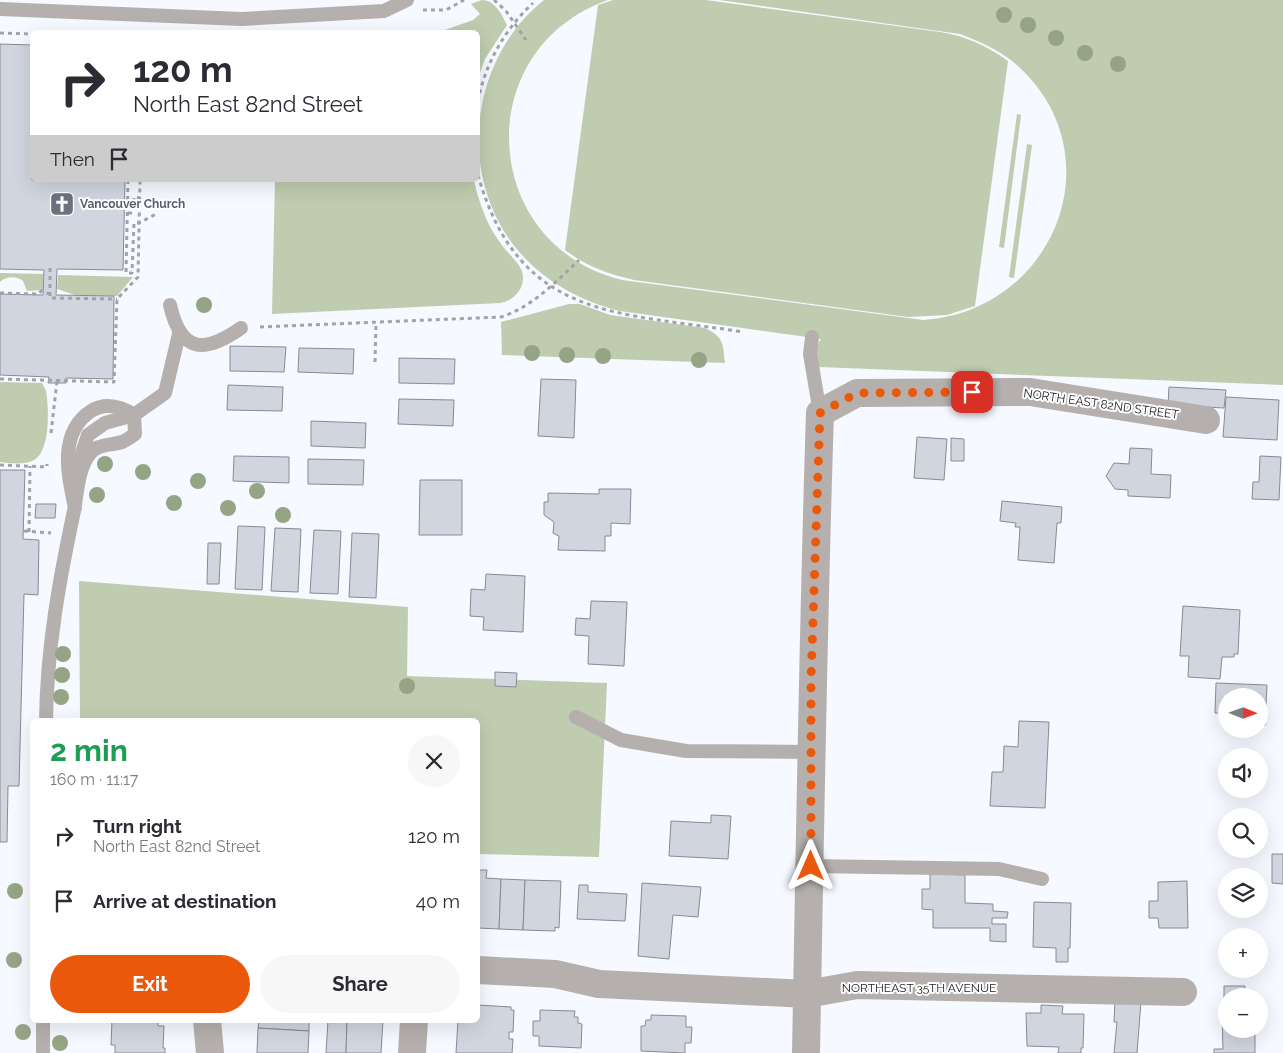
<!DOCTYPE html>
<html lang="en">
<head>
<meta charset="utf-8">
<style>
  :root { --surface:#fff; --page:#f7f7f7; --text:#2b2b33; --muted:#7c7c81; --accent:#ea580c }
  body { margin:0; font-family:Raleway,sans-serif; background:var(--page); color:var(--text); height:100vh; display:flex; flex-direction:column; font-size:19px; white-space:nowrap }
  * { box-sizing:border-box; margin:0 }
  p { font-size:16px; color:var(--muted) }
  .icon { flex:none; width:28px; height:28px; fill:none; stroke:currentColor; stroke-width:2; stroke-linecap:round; stroke-linejoin:round }
  .map { position:relative; flex:1; overflow:hidden }
  .side { position:absolute; left:30px; top:718px; width:450px; height:305px; display:flex; flex-direction:column; background:var(--surface); border-radius:8px; box-shadow:0 5px 20px #0002 }
  .side>* { flex:none }
  .banner { position:absolute; left:30px; top:30px; width:450px; height:152px; border-radius:8px; box-shadow:0 5px 20px #0002; background:#fff; color:var(--text); overflow:hidden }
  .needle { width:32px; rotate:91deg }
  .buttons { position:absolute; left:1218px; top:688px; display:grid; gap:10px }
  .buttons a { display:grid; place-items:center; width:50px; height:50px; border-radius:50%; background:var(--surface); box-shadow:0 5px 20px #0002; font-size:25px }
  .pin { position:absolute; display:grid; place-items:center; width:42px; height:42px; color:#fff; margin:-21px; border-radius:10px; box-shadow:0 2px 8px #0006 }
  .me { position:absolute; width:55px; margin:-28px; rotate:0deg; stroke-linejoin:round; filter:drop-shadow(0 0 4px #0008) }
  .turn { display:flex; align-items:center; gap:18px; height:105px; padding:0 20px; font-size:22px }
  .turn .icon { width:65px; height:65px; stroke-width:2.5 }
  .turn b { display:block; font-size:35px; line-height:42px }
  .then { display:flex; align-items:center; height:48px; padding:0 20px; background:#0003; gap:10px; font-size:19px }
  .round { display:grid; place-items:center; flex:none; width:52px; height:52px; border-radius:26px; background:var(--page) }
  .overview { display:flex; align-items:center; justify-content:space-between; height:85px; padding:0 20px }
  h1 { font-size:30px; font-weight:700; line-height:38px; color:#1e9e55 }
  .cta { display:flex; gap:10px; margin-top:auto; padding:10px 20px }
  .cta a { flex:1; height:58px; border-radius:30px; background:var(--accent); color:#fff; font-size:20px; font-weight:700; line-height:58px; text-align:center }
  .cta a+a { background:var(--page); color:var(--text) }
  ul { padding:0; list-style:none }
  li { display:flex; align-items:center; gap:15px; height:65px; padding:0 20px }
  li div { flex:1 }
  li b { display:block; font-size:19px }
  li em { font-style:normal }
  .map>svg:first-child { display:block }
  .green { fill:#bfccaf }
  .building { fill:#d1d5df; stroke:#888b94 }
  .lines { fill:none; stroke-linecap:round; stroke-linejoin:round }
  .path { stroke:#a1a3a8; stroke-width:3; stroke-dasharray:4 4; stroke-linecap:butt }
  .service { stroke:#b5b0ae; stroke-width:14 }
  .minor { stroke:#b5b0ae; stroke-width:28 }
  .tree { fill:#95a484 }
  .route { stroke:#ea580c; stroke-width:9; stroke-dasharray:0 16.2 }
  .labels { text-anchor:middle; dominant-baseline:central; stroke-width:4; stroke-linejoin:round; paint-order:stroke }
  .worship-label { font-size:12px; font-weight:bold; fill:#5b616d; stroke:#fff; text-anchor:start }
  .street-label { font-size:12px; fill:#212226; stroke:#fff }
</style>
</head>
<body>
<div class="map">
<svg width="1283" height="1053" viewBox="0 0 1283 1053">
  <rect width="100%" height="100%" fill="#f6f9ff"/>
  <g class="green">
    <path d="M482,0C495,0 502,15 507,25L485,59L478,78V32H277V30H445L473,20L480,14L471,4Z"/>
    <path d="M544,0H608C469,49 479,245 622,280L923,320C1052,312 1117,158 1019,67C1002,51 981,42 960,34L719,0H1283V385L819,367C816,357 815,347 821,339L620,311C579,301 542,280 515,247C456,172 471,58 544,0Z"/>
    <path d="M613,0H706L940,32C966,36 987,46 1008,61L975,306L947,315L908,317L634,280C608,274 586,266 565,250L598,5Z"/>
    <polygon points="1017,114 1021,115 1004,248 999,247"/>
    <polygon points="1027,144 1032,145 1014,278 1009,277"/>
    <path d="M275,180H474C478,200 487,225 499,241C505,251 516,259 521,269C528,284 516,301 500,303L272,314Z"/>
    <path d="M0,273L43,274V290L27,291L23,281C17,276 6,276 0,282Z"/>
    <polygon points="58,275 133,277 117,296 75,295 57,289"/>
    <path d="M569,304H580L610,315L705,328C724,337 723,344 725,363L502,355L501,322Z"/>
    <path d="M0,382L42,383L46,391C49,408 51,454 32,461C23,465 10,463 0,462Z"/>
    <polygon points="79,581 408,607 407,676 607,683 599,857 478,854 478,720 80,720"/>
  </g>
  <g class="building">
    <polygon points="0,44 32,45 32,180 125,180 123,270 57,269 56,295 114,296 113,379 66,378 66,383 48,383 49,377 0,375 0,294 43,295 44,270 0,269"/>
    <polygon points="230,346 286,347 284,372 230,371"/>
    <polygon points="299,348 354,349 353,374 298,372"/>
    <polygon points="399,358 455,359 454,384 399,383"/>
    <polygon points="541,379 576,380 574,438 538,436"/>
    <polygon points="228,385 283,387 282,411 227,410"/>
    <polygon points="1169,387 1226,390 1224,408 1168,405"/>
    <polygon points="1226,397 1279,400 1277,440 1223,437"/>
    <polygon points="399,399 454,400 453,426 398,424"/>
    <polygon points="311,421 366,423 365,448 311,446"/>
    <polygon points="917,437 947,439 944,480 914,478"/>
    <polygon points="951,438 964,439 964,461 951,461"/>
    <polygon points="1130,448 1152,449 1151,474 1171,475 1170,498 1128,496 1128,490 1115,489 1106,476 1114,463 1129,464"/>
    <polygon points="234,456 289,457 289,483 233,481"/>
    <polygon points="1260,456 1281,457 1279,500 1252,499 1253,482 1259,482"/>
    <polygon points="308,459 364,460 363,485 308,484"/>
    <polygon points="0,470 25,470 23,539 39,540 38,595 24,594 19,786 8,786 7,842 0,842"/>
    <polygon points="420,480 462,480 462,535 419,535"/>
    <polygon points="599,489 631,489 630,524 611,523 611,536 605,536 605,551 558,550 559,536 553,533 554,522 544,515 544,502 548,502 548,493 599,494"/>
    <polygon points="1002,501 1062,507 1061,523 1057,523 1054,563 1018,560 1020,527 1015,527 1016,523 1000,521"/>
    <polygon points="36,504 56,504 55,518 35,518"/>
    <polygon points="238,526 265,527 262,590 235,589"/>
    <polygon points="275,528 301,529 298,592 271,591"/>
    <polygon points="314,530 341,531 338,594 310,593"/>
    <polygon points="352,533 379,534 376,598 349,597"/>
    <polygon points="208,543 221,543 219,584 207,584"/>
    <polygon points="486,574 525,576 523,632 483,630 484,617 470,616 471,589 485,590"/>
    <polygon points="591,601 627,602 624,666 588,664 589,636 575,635 576,618 590,619"/>
    <polygon points="1183,606 1240,610 1238,654 1234,654 1234,657 1222,657 1220,679 1188,677 1189,656 1180,656"/>
    <polygon points="495,672 517,673 516,687 495,686"/>
    <polygon points="1216,683 1267,685 1265,725 1259,725 1259,696 1226,696 1226,713 1215,713"/>
    <polygon points="1019,721 1049,722 1045,808 990,806 992,772 1003,772 1004,746 1018,747"/>
    <polygon points="711,815 731,816 728,859 669,856 671,821 711,823"/>
    <polygon points="1272,854 1283,854 1283,884 1272,883"/>
    <polygon points="478,870 487,870 486,878 501,879 499,929 478,928"/>
    <polygon points="935,874 965,875 965,903 993,904 993,911 1008,912 1007,918 992,918 992,924 1006,924 1006,942 990,941 990,928 933,928 933,910 922,909 922,889 930,889 930,875"/>
    <polygon points="501,879 525,880 523,930 499,929"/>
    <polygon points="525,880 561,881 559,928 555,927 555,931 523,930"/>
    <polygon points="1187,881 1188,928 1159,928 1158,918 1149,918 1149,901 1158,901 1158,882"/>
    <polygon points="642,883 701,887 698,917 673,915 669,959 638,956"/>
    <polygon points="579,885 588,885 588,892 627,894 625,921 577,919"/>
    <polygon points="1034,902 1071,903 1070,948 1068,948 1068,962 1056,962 1056,948 1033,947"/>
    <polygon points="1224,986 1245,986 1245,996 1226,996 1226,1009 1224,1009"/>
    <polygon points="1115,1001 1141,1002 1137,1053 1114,1053 1117,1022 1114,1022"/>
    <polygon points="478,1005 511,1007 511,1010 514,1010 513,1032 509,1032 509,1039 513,1039 512,1053 456,1053 458,1020 478,1020"/>
    <polygon points="1041,1005 1063,1006 1062,1014 1084,1014 1083,1048 1081,1048 1081,1053 1058,1053 1059,1047 1027,1046 1026,1013 1041,1013"/>
    <polygon points="540,1010 575,1011 574,1017 578,1017 578,1023 582,1024 581,1048 539,1046 539,1036 533,1036 533,1021 540,1021"/>
    <polygon points="1222,1014 1226,1014 1226,1029 1255,1029 1255,1053 1214,1053 1214,1049 1223,1049"/>
    <polygon points="651,1015 686,1016 686,1027 692,1027 691,1043 685,1043 685,1053 641,1051 641,1026 645,1026 646,1020 651,1020"/>
    <polygon points="112,1020 158,1020 158,1026 164,1026 163,1048 165,1048 165,1053 115,1053 115,1045 111,1045"/>
    <polygon points="259,1020 309,1020 309,1031 258,1028"/>
    <polygon points="328,1020 347,1020 346,1053 326,1053"/>
    <polygon points="347,1020 383,1020 381,1053 346,1053"/>
    <polygon points="258,1028 309,1031 308,1053 257,1053"/>
  </g>
  <g class="lines">
    <g class="path">
      <polyline points="494,0 506,11 526,40"/>
      <polyline points="423,10 446,10 464,0"/>
      <polyline points="0,33 32,34"/>
      <path d="M478,101C485,64 505,29 533,3"/>
      <path d="M478,175C519,321 619,312 743,332"/>
      <polyline points="128,180 126,273 132,273 134,223 139,223 158,213"/>
      <polyline points="128,213 133,213 134,197 139,198"/>
      <polyline points="50,268 50,298 117,299"/>
      <polyline points="0,293 38,294 41,291 50,294"/>
      <path d="M260,327L501,317C532,307 556,282 579,260"/>
      <polyline points="375,362 376,323"/>
      <polyline points="0,379 114,382 117,299 138,277 140,180"/>
      <polyline points="51,433 57,381"/>
      <polyline points="0,465 47,467 47,464"/>
      <polyline points="24,531 51,533"/>
      <polyline points="29,532 30,466"/>
    </g>
    <g class="service">
      <polyline points="0,9 242,19 384,11 407,0"/>
      <path d="M170,305C181,353 204,354 241,328"/>
      <polyline points="812,337 810,354 820,413"/>
      <polyline points="79,462 88,435 105,423 134,415 165,393 179,334"/>
      <polyline points="576,717 621,740 686,751 811,752"/>
      <path d="M46,720C47,649 59,581 74,511C77,494 78,471 88,456C96,443 110,446 122,442C127,440 131,437 135,434L134,415C120,406 106,402 91,411C58,433 68,475 75,508"/>
      <polyline points="811,866 999,869 1042,879"/>
      <polyline points="43,1020 43,1053"/>
    </g>
    <g class="minor">
      <polyline points="478,970 555,974 599,984 807,994 857,985 1183,992"/>
      <polyline points="207,1020 210,1053"/>
      <polyline points="412,1053 414,1020"/>
      <path d="M806,1053C810,839 813,626 820,413L857,393L1030,392L1206,420"/>
    </g>
  </g>
  <g class="tree">
    <circle cx="1004" cy="15" r="8"/>
    <circle cx="1028" cy="25" r="8"/>
    <circle cx="1056" cy="38" r="8"/>
    <circle cx="1085" cy="53" r="8"/>
    <circle cx="1118" cy="64" r="8"/>
    <circle cx="204" cy="305" r="8"/>
    <circle cx="532" cy="353" r="8"/>
    <circle cx="567" cy="355" r="8"/>
    <circle cx="603" cy="356" r="8"/>
    <circle cx="699" cy="360" r="8"/>
    <circle cx="105" cy="464" r="8"/>
    <circle cx="143" cy="472" r="8"/>
    <circle cx="198" cy="481" r="8"/>
    <circle cx="257" cy="491" r="8"/>
    <circle cx="97" cy="495" r="8"/>
    <circle cx="174" cy="503" r="8"/>
    <circle cx="228" cy="508" r="8"/>
    <circle cx="283" cy="515" r="8"/>
    <circle cx="63" cy="654" r="8"/>
    <circle cx="62" cy="675" r="8"/>
    <circle cx="407" cy="686" r="8"/>
    <circle cx="61" cy="697" r="8"/>
    <circle cx="15" cy="891" r="8"/>
    <circle cx="14" cy="960" r="8"/>
    <circle cx="23" cy="1032" r="8"/>
    <circle cx="60" cy="1043" r="8"/>
  </g>
  <g class="lines">
    <polyline class="route" points="811,866 811,680 820,413 857,393 972,392"/>
  </g>
  <defs>
    <symbol id="church-square" viewBox="-11 -11 22 22"><rect x="-9" y="-9" width="18" height="18" rx="4" fill="#6b7280" stroke="#fff"/><path d="M-1.2-6h2.4v3.5h3.3v2.4h-3.3V6h-2.4V-.1h-3.3v-2.4h3.3Z" fill="#fff"/></symbol>
  </defs>
  <g fill-rule="evenodd">
    <use href="#church-square" x="48" y="190" width="28" height="28"/>
  </g>
  <g class="labels">
    <g class="worship-label">
      <text x="80" y="204">Vancouver Church</text>
    </g>
    <g class="street-label">
      <text transform="translate(1101 404) rotate(8)">NORTH EAST 82ND STREET</text>
      <text x="919" y="988">NORTHEAST 35TH AVENUE</text>
    </g>
  </g>
</svg>
<div class="buttons">
<a><svg class="needle" viewBox="-14 -14 28 28"><path d="M0-13l5 13h-10z" fill="#e53935"/><path d="M0 13l5-13h-10z" fill="#7c7c81"/></svg></a>
<a><svg class="icon" aria-label="sound" viewBox="0 0 24 24"><path d="M4 9h4l5-4v14l-5-4H4zM17 9q2 3 0 6"/></svg></a>
<a><svg class="icon" aria-label="search" viewBox="0 0 24 24"><circle cx="10" cy="10" r="6"/><path d="M15 15l6 6"/></svg></a>
<a><svg class="icon" aria-label="layers" viewBox="0 0 24 24"><path d="M12 4l9 5-9 5-9-5zM3 14l9 5 9-5"/></svg></a>
<a>+</a>
<a>−</a>
</div>
<div class="pin" style="left:972px;top:392px;background:#d93025"><svg class="icon" aria-label="arrive" viewBox="0 0 24 24"><path d="M6 21V4h12l-3 4 3 4H6"/></svg></div>
<svg class="me" style="left:811px;top:866px" viewBox="-20 -20 40 40"><path d="M0-17L14 15 0 8-14 15z" fill="#ea580c" stroke="#fff" stroke-width="4"/></svg>
<div class="banner">
<div class="turn"><svg class="icon" aria-label="right" viewBox="0 0 24 24"><path d="M7 20v-9h11M14 6l5 5-5 5"/></svg><div><b>120 m</b>North East 82nd Street</div></div>
<div class="then">Then<svg class="icon" aria-label="arrive" viewBox="0 0 24 24"><path d="M6 21V4h12l-3 4 3 4H6"/></svg></div>
</div>
<section class="side">
<div class="overview"><div><h1>2 min</h1><p>160 m · 11:17</p></div><a class="round"><svg class="icon" aria-label="close" viewBox="0 0 24 24"><path d="M6 6l12 12M18 6L6 18"/></svg></a></div>
<ul>
<li><svg class="icon" aria-label="right" viewBox="0 0 24 24"><path d="M7 20v-9h11M14 6l5 5-5 5"/></svg><div><b>Turn right</b><p>North East 82nd Street</p></div><em>120 m</em></li>
<li><svg class="icon" aria-label="arrive" viewBox="0 0 24 24"><path d="M6 21V4h12l-3 4 3 4H6"/></svg><div><b>Arrive at destination</b></div><em>40 m</em></li>
</ul>
<div class="cta"><a>Exit</a><a>Share</a></div>
</section>
</div>
</body>
</html>
